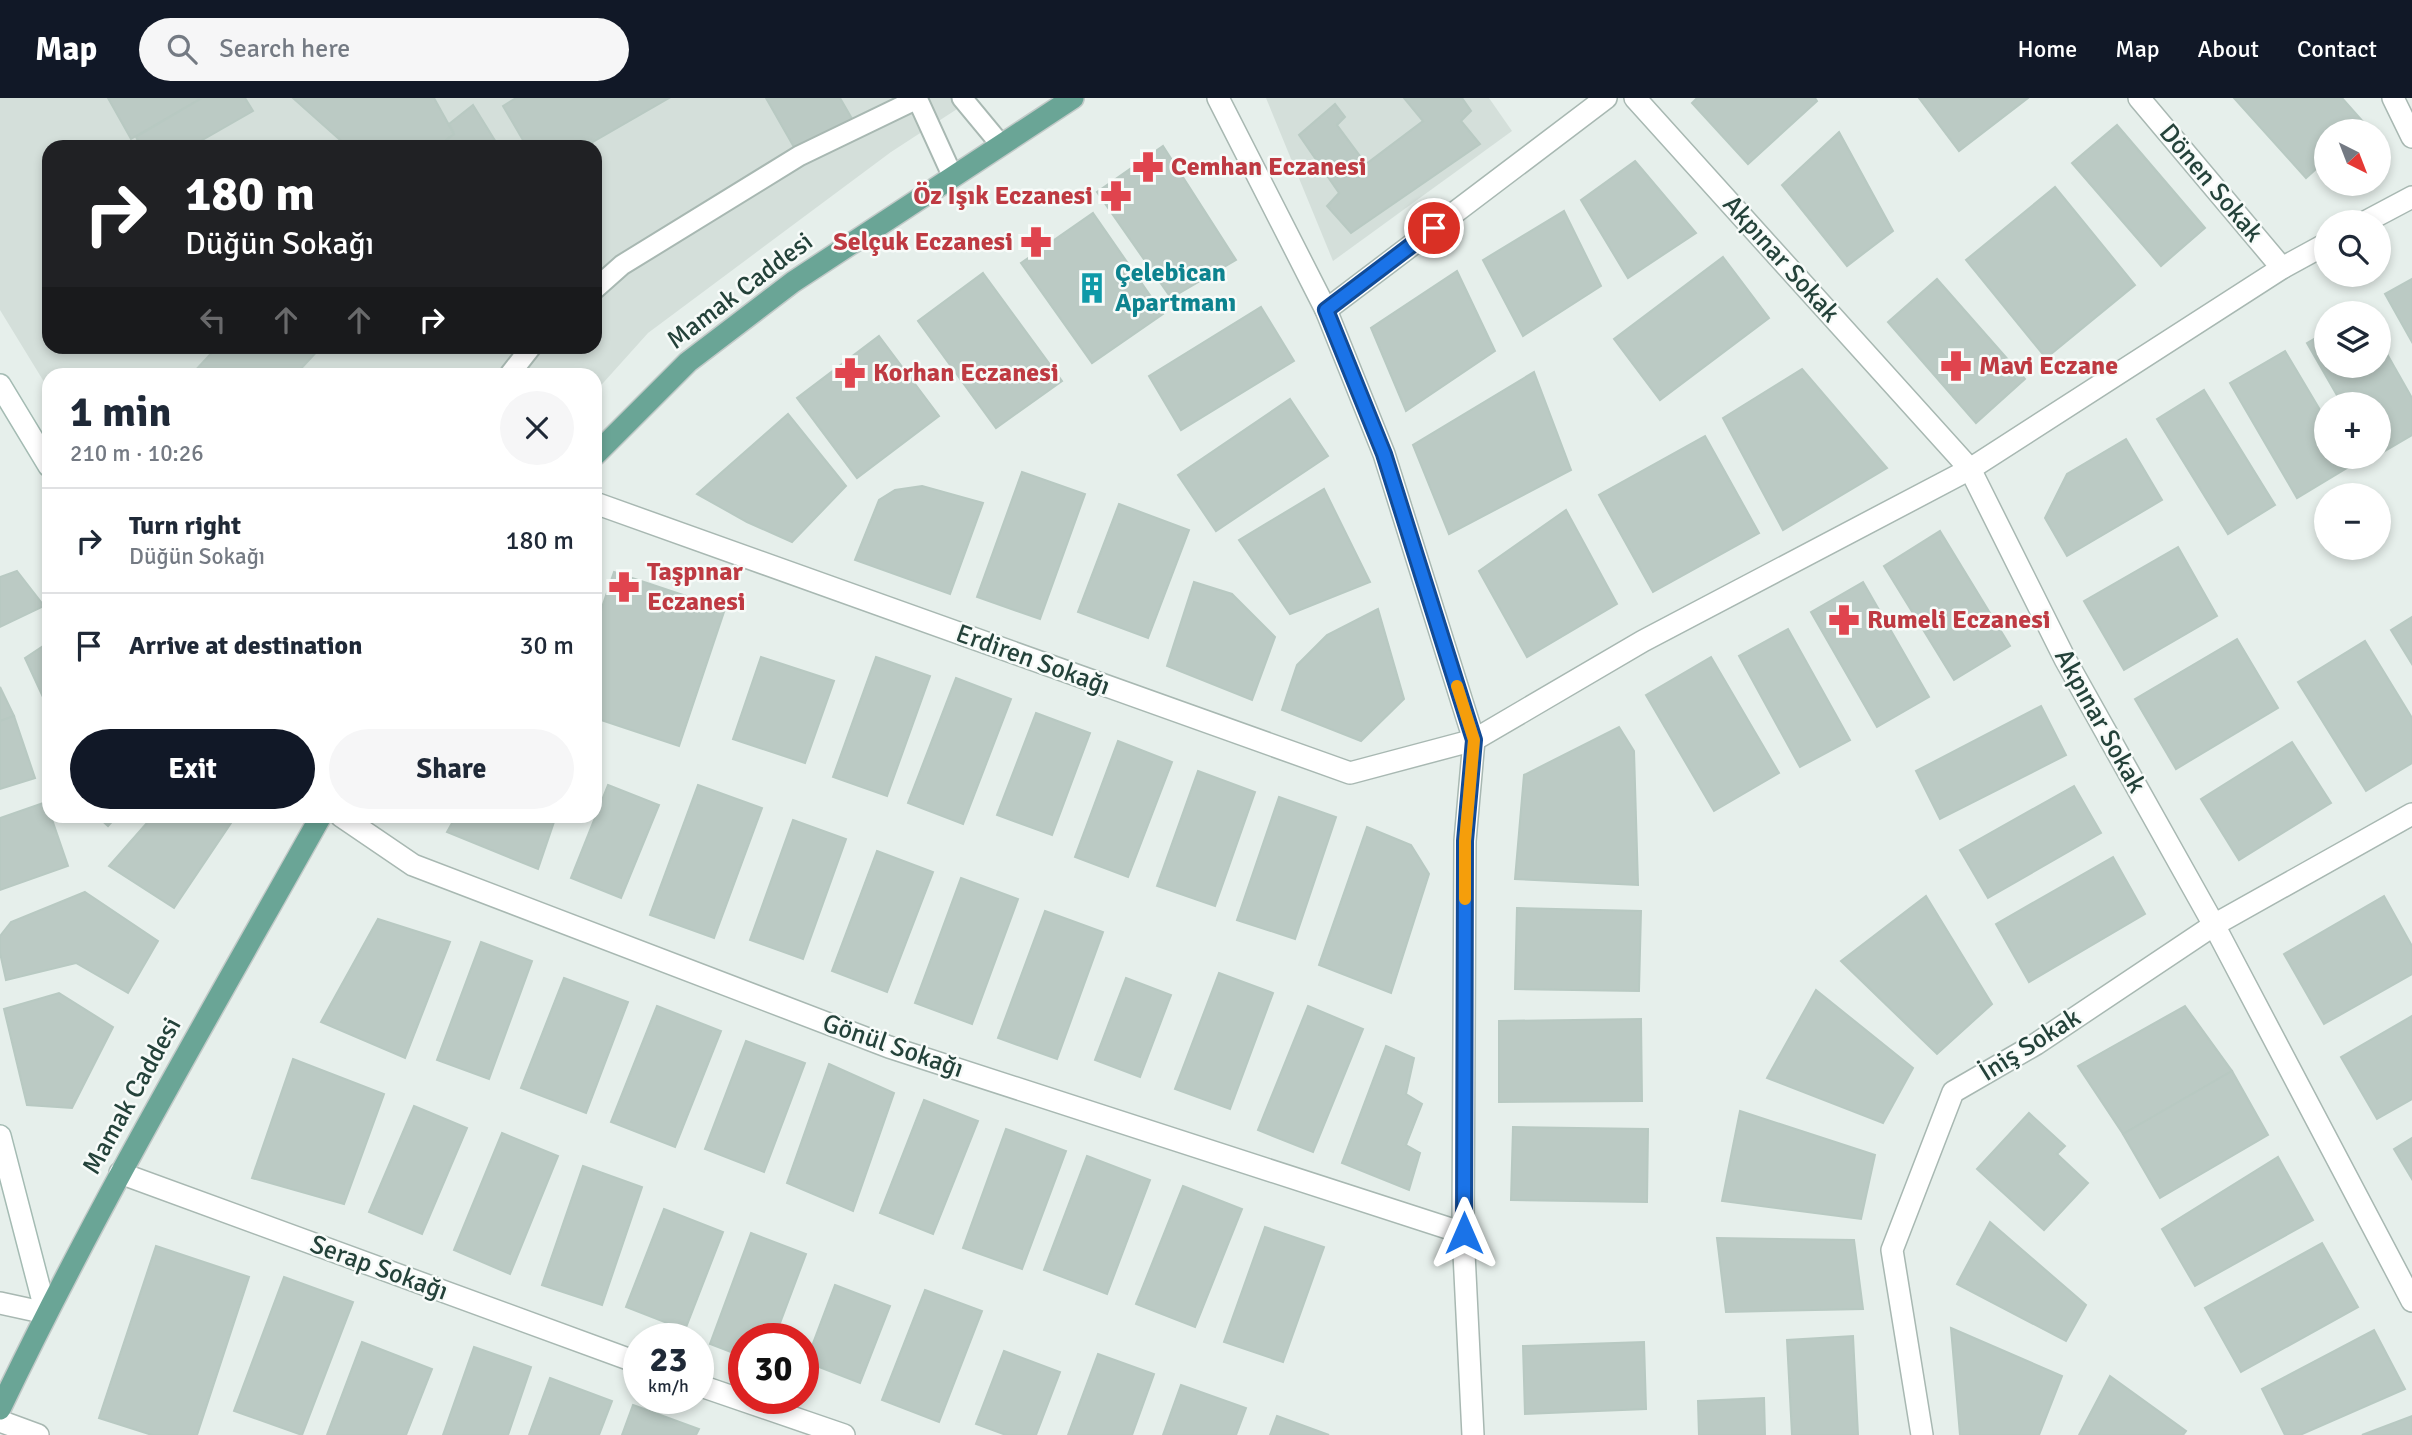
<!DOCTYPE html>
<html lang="en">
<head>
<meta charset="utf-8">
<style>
  :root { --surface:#fff; --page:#f6f6f7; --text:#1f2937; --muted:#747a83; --line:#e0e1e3; --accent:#111827 }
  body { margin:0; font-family:Signika,sans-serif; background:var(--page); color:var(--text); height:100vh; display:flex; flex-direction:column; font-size:26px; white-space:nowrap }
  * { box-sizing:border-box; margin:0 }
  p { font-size:23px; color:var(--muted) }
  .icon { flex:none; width:38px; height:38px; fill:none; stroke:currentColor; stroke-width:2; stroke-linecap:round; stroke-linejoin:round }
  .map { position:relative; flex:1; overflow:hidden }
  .details { position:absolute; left:42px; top:270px; width:560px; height:455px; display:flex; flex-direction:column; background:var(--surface); border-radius:21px; box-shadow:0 4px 10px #0003 }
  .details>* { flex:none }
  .banner { position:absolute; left:42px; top:42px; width:560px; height:214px; border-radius:21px; box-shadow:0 4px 10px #0003; background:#202124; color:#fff; overflow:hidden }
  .needle { width:46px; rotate:138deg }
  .controls { position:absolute; left:2314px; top:21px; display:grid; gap:14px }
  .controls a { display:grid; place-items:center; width:77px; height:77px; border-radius:50%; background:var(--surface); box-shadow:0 4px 10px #0003; font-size:35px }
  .speed { position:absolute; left:623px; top:1225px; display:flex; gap:14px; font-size:35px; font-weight:700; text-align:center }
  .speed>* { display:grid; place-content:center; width:91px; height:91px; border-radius:50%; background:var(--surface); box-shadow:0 4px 10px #0003; line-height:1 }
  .speed small { font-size:18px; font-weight:400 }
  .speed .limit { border:10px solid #d22; background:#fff; color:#111 }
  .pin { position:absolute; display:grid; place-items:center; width:60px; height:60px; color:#fff; margin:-30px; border:4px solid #fff; border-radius:50%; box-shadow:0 2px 7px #0007 }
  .me { position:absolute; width:77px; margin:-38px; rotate:0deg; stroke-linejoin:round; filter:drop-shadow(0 0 5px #0008) }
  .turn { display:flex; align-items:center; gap:24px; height:147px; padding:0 28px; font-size:32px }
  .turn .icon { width:91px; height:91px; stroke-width:2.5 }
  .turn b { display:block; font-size:49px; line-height:60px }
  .lanes { display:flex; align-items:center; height:66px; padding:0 28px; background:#0003; justify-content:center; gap:35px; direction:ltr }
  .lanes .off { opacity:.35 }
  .round { display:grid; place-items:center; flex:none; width:74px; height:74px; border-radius:37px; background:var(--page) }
  .summary { display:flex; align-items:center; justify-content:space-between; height:119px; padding:0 28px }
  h1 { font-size:42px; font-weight:700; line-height:52px }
  .primary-button { display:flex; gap:14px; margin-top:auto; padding:14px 28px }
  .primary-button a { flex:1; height:80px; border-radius:42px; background:var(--accent); color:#fff; font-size:28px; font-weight:700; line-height:80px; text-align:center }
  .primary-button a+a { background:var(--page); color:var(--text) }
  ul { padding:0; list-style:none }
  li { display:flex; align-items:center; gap:21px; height:105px; padding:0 28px; border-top:2px solid var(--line) }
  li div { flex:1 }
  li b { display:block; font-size:26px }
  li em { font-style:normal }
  header { display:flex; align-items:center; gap:42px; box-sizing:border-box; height:98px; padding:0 35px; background:var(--accent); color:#fff }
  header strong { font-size:33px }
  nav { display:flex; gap:38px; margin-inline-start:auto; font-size:24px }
  .search { width:490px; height:63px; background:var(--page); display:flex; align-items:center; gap:18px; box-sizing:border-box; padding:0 24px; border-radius:38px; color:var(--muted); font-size:26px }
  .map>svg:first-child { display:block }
  .built { fill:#d4dfda; fill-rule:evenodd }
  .building { fill:#bbcac4; stroke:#b8c9c2; stroke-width:2 }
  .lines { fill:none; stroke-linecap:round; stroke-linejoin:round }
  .lane-casing { stroke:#a8b8b2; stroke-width:23 }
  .street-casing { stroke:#a8b8b2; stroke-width:24 }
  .secondary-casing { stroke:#a4bbb3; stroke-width:24 }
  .primary-casing { stroke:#c2cac8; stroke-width:24 }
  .lane { stroke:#fff; stroke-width:19 }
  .street { stroke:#fff; stroke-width:21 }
  .secondary { stroke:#fff; stroke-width:21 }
  .primary { stroke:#6aa596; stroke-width:21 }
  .route-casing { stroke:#114b97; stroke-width:18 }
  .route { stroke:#1a73e8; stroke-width:12 }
  .slow { stroke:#f59e0b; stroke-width:12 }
  .labels { text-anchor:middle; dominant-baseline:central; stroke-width:5; stroke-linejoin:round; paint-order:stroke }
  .health-label { font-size:26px; font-weight:bold; fill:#be3a42; stroke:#f7fbf9; text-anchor:start }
  .street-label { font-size:26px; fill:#24423a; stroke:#f7fbf9 }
  .culture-label { font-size:26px; font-weight:bold; fill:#0d838f; stroke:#f7fbf9; text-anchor:start }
</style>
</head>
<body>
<header>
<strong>Map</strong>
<div class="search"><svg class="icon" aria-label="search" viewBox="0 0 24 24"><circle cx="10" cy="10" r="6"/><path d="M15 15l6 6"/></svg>Search here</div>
<nav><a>Home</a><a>Map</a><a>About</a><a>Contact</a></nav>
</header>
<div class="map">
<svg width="2412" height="1337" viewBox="0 0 2412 1337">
  <rect width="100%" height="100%" fill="#e6efeb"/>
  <g class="built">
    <path d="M0,0H974L891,54L648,235L595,294V276H49V292L0,212ZM49,49H595V248H49Z"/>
    <polygon points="1266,0 1489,0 1512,33 1333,163"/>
  </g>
  <g class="building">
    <polygon points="108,0 202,0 131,41"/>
    <polygon points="202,0 245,0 253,13 190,49 141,49 136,39"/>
    <polygon points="293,0 434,0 454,36 438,49 348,49"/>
    <polygon points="516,0 669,0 584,49 527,49 503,8"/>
    <polygon points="766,0 840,0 855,26 799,58"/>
    <polygon points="1404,0 1462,0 1471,13 1461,23 1480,46 1351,135 1327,108 1339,95 1299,37 1335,6 1345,19 1337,27 1366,66 1423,23"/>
    <polygon points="1697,0 1815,0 1817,3 1748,66 1692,5"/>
    <polygon points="1919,0 2028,0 1959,53"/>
    <polygon points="2234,0 2342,0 2365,26 2357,33 2326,33 2326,62 2306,80"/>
    <polygon points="473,7 499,49 438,49 454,36 449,26"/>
    <polygon points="2117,27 2205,130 2161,168 2072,65"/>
    <polygon points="1839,34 1893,133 1847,168 1782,87"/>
    <polygon points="1163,48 1236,162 1171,200 1097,94"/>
    <polygon points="1635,63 1696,135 1628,180 1581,102"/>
    <polygon points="2055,89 2135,187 2046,260 1966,162"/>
    <polygon points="1564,113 1601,188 1523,238 1483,162"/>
    <polygon points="1093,115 1163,216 1092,265 1021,165"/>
    <polygon points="1723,159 1769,220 1660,302 1614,241"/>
    <polygon points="1457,173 1495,253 1406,313 1371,230"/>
    <polygon points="983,175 1062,283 996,330 918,223"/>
    <polygon points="1937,181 2025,281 1976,325 1888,224"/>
    <polygon points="2412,181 2412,244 2385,196"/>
    <polygon points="1261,209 1294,263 1181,332 1149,278"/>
    <polygon points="2326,234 2326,268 2378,268 2378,240 2412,300 2412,337 2378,357 2378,306 2342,306 2307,245"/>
    <polygon points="879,238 939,318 857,380 797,300"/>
    <polygon points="218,248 322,248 296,276 192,276"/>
    <polygon points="2285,253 2326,322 2326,359 2347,359 2352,367 2297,400 2230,285"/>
    <polygon points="1802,271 1887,370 1783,432 1723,320"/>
    <polygon points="1534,274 1571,372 1449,436 1413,347"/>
    <polygon points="2204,292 2275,407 2228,436 2157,321"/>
    <polygon points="1290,301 1328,358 1216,433 1178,377"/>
    <polygon points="788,316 846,388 792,444 747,424 697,396"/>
    <polygon points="1705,338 1759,435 1653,494 1599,397"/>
    <polygon points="2126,341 2162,402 2067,458 2045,420 2067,376"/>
    <polygon points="1022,374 1085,396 1040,521 977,499"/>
    <polygon points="922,388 983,405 950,496 855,462 879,402 895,392"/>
    <polygon points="1324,391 1370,484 1290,516 1239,442"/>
    <polygon points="1119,406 1189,432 1148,540 1078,514"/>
    <polygon points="1566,412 1617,506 1527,559 1479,473"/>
    <polygon points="1940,433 2010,548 1954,582 1884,468"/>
    <polygon points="2178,449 2217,518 2124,572 2084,503"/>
    <polygon points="17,473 44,508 0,529 0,479"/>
    <polygon points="614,474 725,511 679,648 595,620 595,530"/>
    <polygon points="1194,484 1232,496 1275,539 1252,602 1167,568"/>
    <polygon points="1863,484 1929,599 1877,629 1811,514"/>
    <polygon points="1378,511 1404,601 1361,643 1282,612 1297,567 1327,537"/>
    <polygon points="2412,519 2412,566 2391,532"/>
    <polygon points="1788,531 1850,642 1800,669 1739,558"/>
    <polygon points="2237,541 2278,610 2176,671 2135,601"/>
    <polygon points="2365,543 2412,620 2412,665 2366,693 2298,584"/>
    <polygon points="49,544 49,612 25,560"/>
    <polygon points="761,559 834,583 805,665 733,641"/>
    <polygon points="876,559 930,578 887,698 833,679"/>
    <polygon points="1711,559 1779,675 1714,713 1646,597"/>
    <polygon points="956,580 1011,601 963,726 908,705"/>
    <polygon points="0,589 14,618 0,623"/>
    <polygon points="2041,608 2066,657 1940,721 1916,673"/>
    <polygon points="1036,615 1090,635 1052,737 997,717"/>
    <polygon points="14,618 35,680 0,691 0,623"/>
    <polygon points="1619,629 1634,653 1638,787 1515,781 1524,677"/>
    <polygon points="1118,643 1172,664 1128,779 1075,759"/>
    <polygon points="2292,644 2331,705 2239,762 2201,701"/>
    <polygon points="1198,673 1255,694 1215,808 1157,788"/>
    <polygon points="608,687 659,707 621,800 571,780"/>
    <polygon points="698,687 762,710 714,840 650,817"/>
    <polygon points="2074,688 2101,735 1988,800 1960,752"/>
    <polygon points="1279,699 1336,719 1295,841 1237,822"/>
    <polygon points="46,704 68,768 0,792 0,720"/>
    <polygon points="97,718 117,718 108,728"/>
    <polygon points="153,718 221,718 231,725 174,810 109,768"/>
    <polygon points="456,718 556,718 538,771 447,734"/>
    <polygon points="793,722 846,741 803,861 750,842"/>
    <polygon points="1367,729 1411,747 1429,776 1391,895 1319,867"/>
    <polygon points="877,753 933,774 887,894 832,873"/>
    <polygon points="2113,759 2145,816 2029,884 1996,826"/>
    <polygon points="961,780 1018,801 972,926 915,905"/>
    <polygon points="85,794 158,843 128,895 76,865 6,882 0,855 0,838 11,824"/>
    <polygon points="1926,798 1992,906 1937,956 1841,863"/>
    <polygon points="2384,798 2412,848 2412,876 2324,926 2284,856"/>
    <polygon points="1517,810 1641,813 1639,893 1515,891"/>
    <polygon points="1045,813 1103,834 1057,961 998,940"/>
    <polygon points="378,821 450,844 405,960 321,924"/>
    <polygon points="481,844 532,863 489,981 437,962"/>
    <polygon points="1219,875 1273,895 1230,1011 1175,991"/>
    <polygon points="564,880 628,904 586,1015 521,990"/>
    <polygon points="1126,880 1171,897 1140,979 1095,962"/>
    <polygon points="1816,892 1913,970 1883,1025 1767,980"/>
    <polygon points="59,895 113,929 72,1010 27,1007 4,911"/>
    <polygon points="657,908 721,933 675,1049 611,1024"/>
    <polygon points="1308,908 1363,931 1313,1054 1258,1032"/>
    <polygon points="2185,908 2232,973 2123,1036 2078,968"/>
    <polygon points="2412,918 2412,1001 2377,1021 2341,959"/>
    <polygon points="1641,921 1642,1003 1499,1004 1499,923"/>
    <polygon points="746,943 805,965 764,1074 705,1051"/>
    <polygon points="1386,948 1414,960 1406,996 1422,1006 1406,1047 1420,1055 1409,1092 1342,1065"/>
    <polygon points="293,961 384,996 344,1106 252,1080"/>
    <polygon points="829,966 894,995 853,1113 787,1085"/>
    <polygon points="2232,973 2268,1037 2160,1100 2123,1036"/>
    <polygon points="924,1002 978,1023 933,1136 880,1115"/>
    <polygon points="414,1008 467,1030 422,1136 369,1114"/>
    <polygon points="1740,1013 1875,1057 1861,1121 1722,1103"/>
    <polygon points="2029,1015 2065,1048 2057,1056 2088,1085 2044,1132 1977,1071"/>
    <polygon points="1513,1029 1648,1031 1647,1104 1511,1102"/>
    <polygon points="1006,1031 1066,1053 1022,1171 963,1150"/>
    <polygon points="502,1035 558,1058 510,1176 454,1152"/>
    <polygon points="2412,1040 2412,1081 2394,1051"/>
    <polygon points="1087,1058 1150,1082 1107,1196 1044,1172"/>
    <polygon points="2278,1059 2313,1122 2195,1188 2162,1131"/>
    <polygon points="583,1068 642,1089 602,1207 542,1187"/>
    <polygon points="1183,1088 1242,1111 1195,1229 1136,1206"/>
    <polygon points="664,1111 723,1134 685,1232 626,1209"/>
    <polygon points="1990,1124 2086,1207 2066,1243 1957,1186"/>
    <polygon points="1265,1129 1324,1149 1283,1264 1224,1244"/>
    <polygon points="751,1135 806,1156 774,1241 744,1241 744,1259 710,1246"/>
    <polygon points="1717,1140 1854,1142 1863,1211 1726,1214"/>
    <polygon points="2322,1145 2358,1209 2241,1274 2205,1210"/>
    <polygon points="156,1148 249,1179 197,1337 152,1337 99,1320"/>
    <polygon points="284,1179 353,1204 302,1337 234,1313"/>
    <polygon points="835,1187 890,1208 860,1285 806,1264"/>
    <polygon points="925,1192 982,1213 939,1324 882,1302"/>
    <polygon points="1951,1230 2062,1278 2039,1337 1960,1337"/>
    <polygon points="2374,1232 2405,1291 2300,1337 2285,1337 2262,1291"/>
    <polygon points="1853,1238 1858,1337 1792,1337 1787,1242"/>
    <polygon points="362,1244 432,1271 406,1337 327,1337"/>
    <polygon points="1644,1244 1646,1311 1525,1316 1523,1248"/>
    <polygon points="474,1249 531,1269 508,1337 443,1337"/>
    <polygon points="1004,1253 1060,1274 1036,1337 1006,1337 976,1326"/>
    <polygon points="1098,1256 1154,1276 1132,1337 1068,1337"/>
    <polygon points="2110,1278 2186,1333 2183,1337 2079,1337"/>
    <polygon points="550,1280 612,1303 599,1337 529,1337"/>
    <polygon points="1181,1287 1246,1310 1236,1337 1163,1337"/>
    <polygon points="1764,1300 1765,1337 1699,1337 1698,1303"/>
    <polygon points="633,1307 699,1331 696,1337 622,1337"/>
    <polygon points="1277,1318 1329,1337 1270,1337"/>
    <polygon points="2412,1318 2412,1337 2362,1337"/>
  </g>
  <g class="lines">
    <defs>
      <g id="lane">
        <polyline points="917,0 953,79"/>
        <polyline points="962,0 1001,47"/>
        <polyline points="595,191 622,167 799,58 917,1"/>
        <polyline points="510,276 532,248"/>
      </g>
      <g id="street">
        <polyline points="1218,0 1326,212 1384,356 1474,642 1465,743 1463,1135 1473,1337"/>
        <polyline points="1635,0 1970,371 2065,561 2214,827 2412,1203"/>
        <polyline points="2139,0 2282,170"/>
        <polyline points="2393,0 2412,39"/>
        <polyline points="2365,124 2412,99"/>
        <polyline points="1326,212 1606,0"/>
        <polyline points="595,405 1350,675 1474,642 1643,543 1970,371 2282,170 2326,146"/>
        <polyline points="341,718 413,767 889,949 1463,1135"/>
        <polyline points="120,1075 639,1265"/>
        <polyline points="0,1205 46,1215"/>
        <polyline points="698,1287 844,1337"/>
        <polyline points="0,1323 38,1337"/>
        <polyline points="1922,1337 1892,1152 1953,994 2036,946 2214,827 2412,716"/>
      </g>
      <g id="secondary">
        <polyline points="0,287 49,368"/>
        <polyline points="0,1038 46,1215"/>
      </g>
      <g id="primary">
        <polyline points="595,357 688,264 793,184 1073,0"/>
        <path d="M0,1311C97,1108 211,914 321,718"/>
      </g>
    </defs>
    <use href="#lane" class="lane-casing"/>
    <use href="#street" class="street-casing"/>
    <use href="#secondary" class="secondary-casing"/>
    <use href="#primary" class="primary-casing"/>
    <use href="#lane" class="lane"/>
    <use href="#street" class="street"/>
    <use href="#secondary" class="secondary"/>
    <use href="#primary" class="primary"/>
  </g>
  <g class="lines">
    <defs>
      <polyline id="route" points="1434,130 1326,212 1384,356 1474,642 1465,743 1464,1135"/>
    </defs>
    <use href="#route" class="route-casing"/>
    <use href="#route" class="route"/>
    <polyline class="slow" points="1457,588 1474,642 1465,743 1465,801"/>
  </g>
  <defs>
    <symbol id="pharmacy-bare" viewBox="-9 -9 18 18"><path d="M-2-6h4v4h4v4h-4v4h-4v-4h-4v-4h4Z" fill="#e0444e" stroke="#f7fbf9" stroke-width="2.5" paint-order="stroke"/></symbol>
    <symbol id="building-bare" viewBox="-9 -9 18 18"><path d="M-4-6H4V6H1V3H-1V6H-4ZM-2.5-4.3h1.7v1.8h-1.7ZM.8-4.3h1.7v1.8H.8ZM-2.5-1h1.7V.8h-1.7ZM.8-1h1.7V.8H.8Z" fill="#0f9aa8" stroke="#f7fbf9" stroke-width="2.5" paint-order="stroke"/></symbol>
  </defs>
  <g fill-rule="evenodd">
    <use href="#pharmacy-bare" x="1126" y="47" width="44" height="44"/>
    <use href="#pharmacy-bare" x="1094" y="76" width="44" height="44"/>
    <use href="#pharmacy-bare" x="1014" y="122" width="44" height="44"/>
    <use href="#building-bare" x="1070" y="168" width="44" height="44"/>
    <use href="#pharmacy-bare" x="1934" y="246" width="44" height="44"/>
    <use href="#pharmacy-bare" x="828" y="253" width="44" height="44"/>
    <use href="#pharmacy-bare" x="602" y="467" width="44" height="44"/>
    <use href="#pharmacy-bare" x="1822" y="500" width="44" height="44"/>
  </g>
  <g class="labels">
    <g class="health-label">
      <text x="1171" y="69">Cemhan Eczanesi</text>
      <text x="1093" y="98" text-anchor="end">Öz Işık Eczanesi</text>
      <text x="1013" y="144" text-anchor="end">Selçuk Eczanesi</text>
      <text x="1979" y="268">Mavi Eczane</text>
      <text x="873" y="275">Korhan Eczanesi</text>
      <text x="647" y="474">Taşpınar<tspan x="647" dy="30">Eczanesi</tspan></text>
      <text x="1867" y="522">Rumeli Eczanesi</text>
    </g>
    <g class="street-label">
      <text transform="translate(2211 85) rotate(50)">Dönen Sokak</text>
      <text transform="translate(1781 161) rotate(48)">Akpınar Sokak</text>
      <text transform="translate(740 193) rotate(-37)">Mamak Caddesi</text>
      <text transform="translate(1033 562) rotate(20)">Erdiren Sokağı</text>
      <text transform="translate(2100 623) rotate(61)">Akpınar Sokak</text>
      <text transform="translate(2030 947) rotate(-32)">İniş Sokak</text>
      <text transform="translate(893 948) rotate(19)">Gönül Sokağı</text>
      <text transform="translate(132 998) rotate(-61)">Mamak Caddesi</text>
      <text transform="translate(379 1170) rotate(20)">Serap Sokağı</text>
    </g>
    <g class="culture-label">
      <text x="1115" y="175">Çelebican<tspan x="1115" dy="30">Apartmanı</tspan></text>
    </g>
  </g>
</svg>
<div class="controls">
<a><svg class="needle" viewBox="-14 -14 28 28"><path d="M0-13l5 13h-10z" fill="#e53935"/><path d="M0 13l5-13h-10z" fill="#747a83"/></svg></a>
<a><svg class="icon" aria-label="search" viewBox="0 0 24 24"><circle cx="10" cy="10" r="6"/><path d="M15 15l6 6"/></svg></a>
<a><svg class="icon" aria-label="layers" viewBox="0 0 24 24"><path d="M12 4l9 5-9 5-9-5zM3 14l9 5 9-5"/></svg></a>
<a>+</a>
<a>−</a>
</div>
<div class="speed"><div>23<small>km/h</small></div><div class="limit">30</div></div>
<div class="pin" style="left:1434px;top:130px;background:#d93025"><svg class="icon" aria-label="arrive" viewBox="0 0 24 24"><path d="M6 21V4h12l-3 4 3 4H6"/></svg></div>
<svg class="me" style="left:1464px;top:1135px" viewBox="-20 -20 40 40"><path d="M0-17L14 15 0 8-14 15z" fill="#1a73e8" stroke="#fff" stroke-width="4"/></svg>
<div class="banner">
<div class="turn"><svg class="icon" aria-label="right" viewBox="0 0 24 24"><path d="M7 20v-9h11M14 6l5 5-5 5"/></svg><div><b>180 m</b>Düğün Sokağı</div></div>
<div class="lanes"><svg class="icon off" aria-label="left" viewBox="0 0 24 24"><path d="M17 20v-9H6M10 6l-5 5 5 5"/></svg><svg class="icon off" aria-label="ahead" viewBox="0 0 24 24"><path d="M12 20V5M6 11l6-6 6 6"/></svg><svg class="icon off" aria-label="ahead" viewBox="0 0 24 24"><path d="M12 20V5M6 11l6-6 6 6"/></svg><svg class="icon" aria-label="right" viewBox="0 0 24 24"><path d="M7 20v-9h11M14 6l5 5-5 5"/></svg></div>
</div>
<section class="details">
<div class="summary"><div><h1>1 min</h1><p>210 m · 10:26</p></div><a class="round"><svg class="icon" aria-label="close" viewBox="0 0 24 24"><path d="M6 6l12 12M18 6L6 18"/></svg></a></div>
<ul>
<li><svg class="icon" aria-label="right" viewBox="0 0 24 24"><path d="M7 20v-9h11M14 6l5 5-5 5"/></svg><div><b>Turn right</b><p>Düğün Sokağı</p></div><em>180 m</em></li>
<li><svg class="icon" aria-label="arrive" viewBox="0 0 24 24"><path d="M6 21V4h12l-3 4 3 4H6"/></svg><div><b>Arrive at destination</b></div><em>30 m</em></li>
</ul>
<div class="primary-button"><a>Exit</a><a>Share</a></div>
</section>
</div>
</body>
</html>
